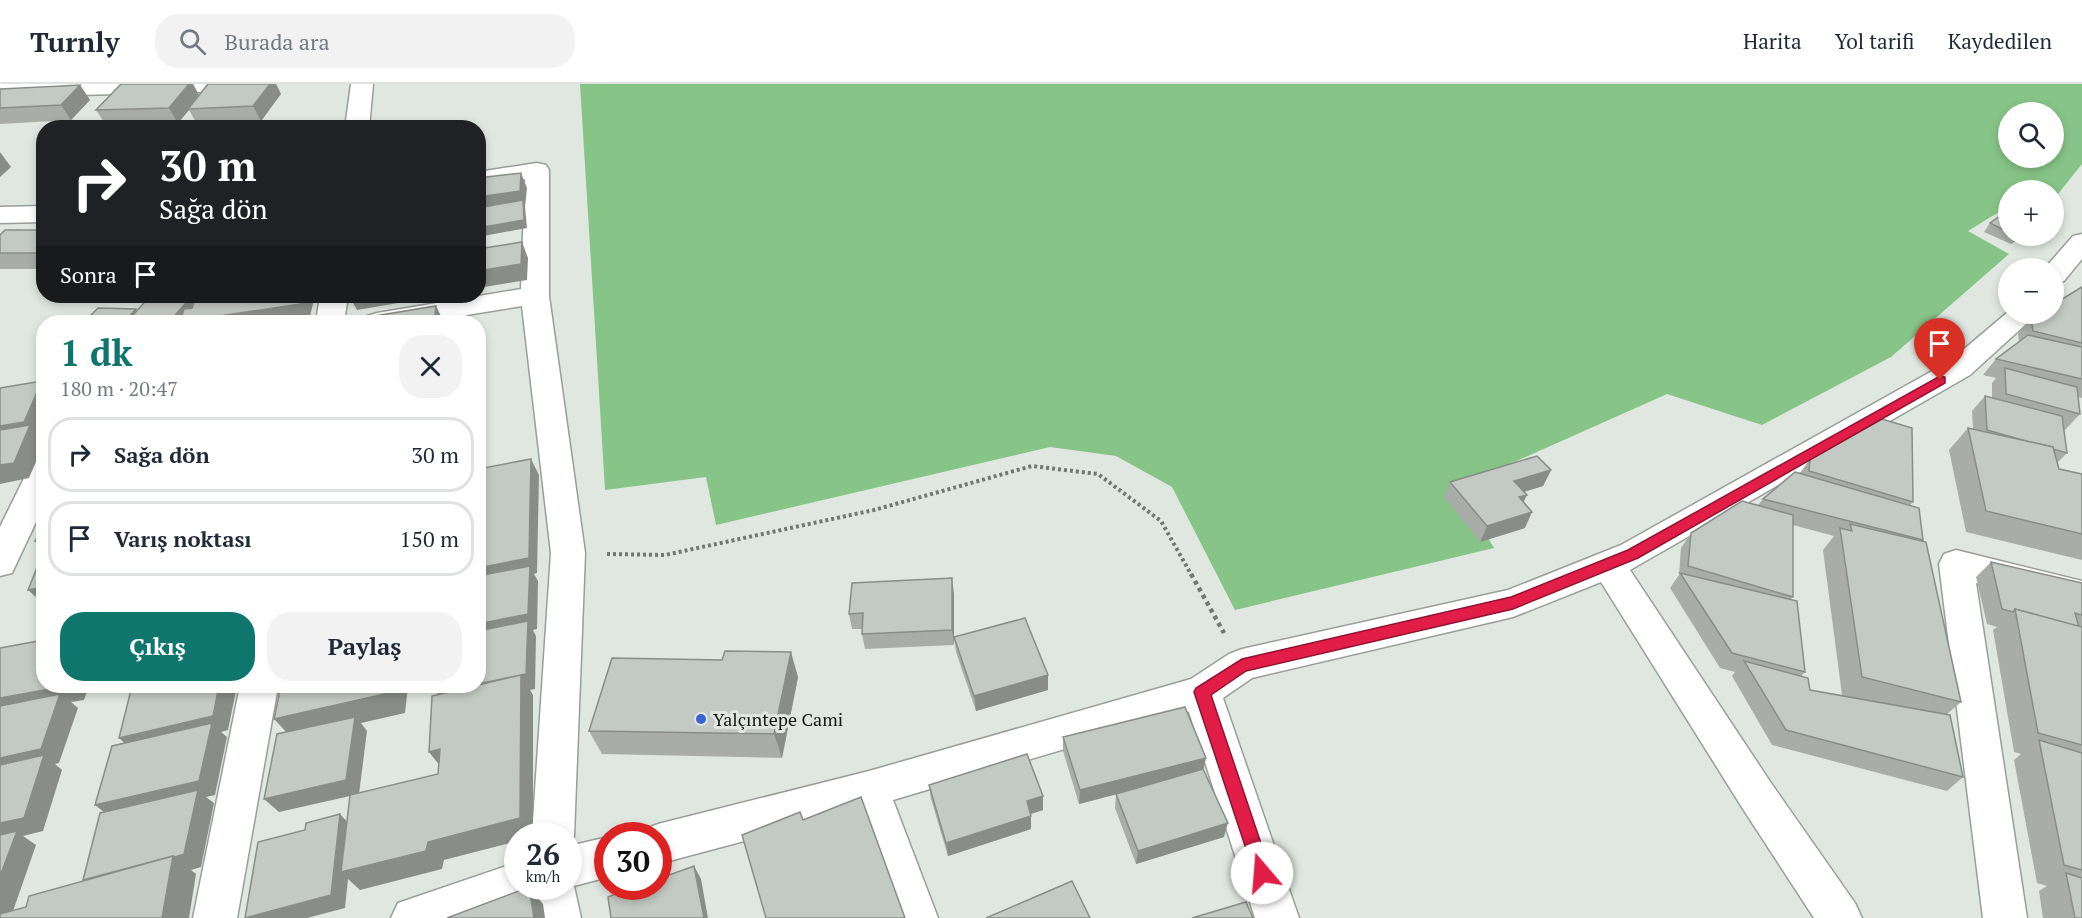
<!DOCTYPE html>
<html lang="tr">
<head>
<meta charset="utf-8">
<style>
  :root { --surface:#fff; --page:#f2f2f3; --text:#1f2937; --muted:#747a83; --line:#e0e1e3; --accent:#0f766e }
  body { margin:0; font-family:"PT Serif",serif; background:var(--page); color:var(--text); height:100vh; display:flex; flex-direction:column; font-size:22px; white-space:nowrap }
  * { box-sizing:border-box; margin:0 }
  p { font-size:20px; color:var(--muted) }
  .icon { flex:none; width:33px; height:33px; fill:none; stroke:currentColor; stroke-width:2; stroke-linecap:round; stroke-linejoin:round }
  .map { position:relative; flex:1; overflow:hidden }
  .drawer { position:absolute; left:36px; top:231px; width:450px; height:378px; display:flex; flex-direction:column; background:var(--surface); border-radius:24px; box-shadow:0 3px 9px #0003 }
  .drawer>* { flex:none }
  .hud { position:absolute; left:36px; top:36px; width:450px; height:183px; border-radius:24px; box-shadow:0 3px 9px #0003; background:#202124; color:#fff; overflow:hidden }
  .tools { position:absolute; left:1998px; top:18px; display:grid; gap:12px }
  .tools a { display:grid; place-items:center; width:66px; height:66px; border-radius:50%; background:var(--surface); box-shadow:0 3px 9px #0003; font-size:30px }
  .speed { position:absolute; left:504px; top:738px; display:flex; gap:12px; font-size:30px; font-weight:700; text-align:center }
  .speed>* { display:grid; place-content:center; width:78px; height:78px; border-radius:50%; background:var(--surface); box-shadow:0 3px 9px #0003; line-height:1 }
  .speed small { font-size:15px; font-weight:400 }
  .speed .limit { border:9px solid #d22; background:#fff; color:#111 }
  .pin { position:absolute; display:grid; place-items:center; width:51px; height:51px; color:#fff; margin:-62px -26px; border-radius:50% 50% 50% 0; rotate:-45deg; box-shadow:0 0 6px #0007 }
  .pin .icon { rotate:45deg }
  .me { position:absolute; width:66px; margin:-33px; rotate:342deg; stroke-linejoin:round; filter:drop-shadow(0 0 4px #0008) }
  .turn { display:flex; align-items:center; gap:21px; height:126px; padding:0 24px; font-size:27px }
  .turn .icon { width:78px; height:78px; stroke-width:2.5 }
  .turn b { display:block; font-size:42px; line-height:51px }
  .then { display:flex; align-items:center; height:57px; padding:0 24px; background:#0003; gap:12px; font-size:22px }
  .round { display:grid; place-items:center; flex:none; width:63px; height:63px; border-radius:24px; background:var(--page) }
  .overview { display:flex; align-items:center; justify-content:space-between; height:102px; padding:0 24px }
  h1 { font-size:36px; font-weight:700; line-height:45px; color:var(--accent) }
  .primary-button { display:flex; gap:12px; margin-top:auto; padding:12px 24px }
  .primary-button a { flex:1; height:69px; border-radius:24px; background:var(--accent); color:#fff; font-size:24px; font-weight:700; line-height:69px; text-align:center }
  .primary-button a+a { background:var(--page); color:var(--text) }
  ul { padding:0; list-style:none }
  li { display:flex; align-items:center; gap:18px; height:75px; margin:0 12px 9px; padding:0 12px; border:3px solid var(--line); border-radius:24px }
  li div { flex:1 }
  li b { display:block; font-size:22px }
  li em { font-style:normal }
  header { display:flex; align-items:center; gap:36px; box-sizing:border-box; height:84px; padding:0 30px; background:var(--surface); border-bottom:2px solid var(--line) }
  header strong { font-size:28px }
  nav { display:flex; gap:33px; margin-inline-start:auto; font-size:21px }
  .search { width:420px; height:54px; background:var(--page); display:flex; align-items:center; gap:15px; box-sizing:border-box; padding:0 21px; border-radius:24px; color:var(--muted); font-size:22px }
  .map>svg:first-child { display:block }
  .green { fill:#87c487; fill-rule:evenodd }
  .lines { fill:none; stroke-linecap:round; stroke-linejoin:round }
  .minor-casing { stroke:#989e98; stroke-width:3 }
  .path-far1 { stroke:#737773; stroke-width:4; stroke-dasharray:3 3; stroke-linecap:butt }
  .path { stroke:#737773; stroke-width:4.5; stroke-dasharray:4 4; stroke-linecap:butt }
  .minor { fill:#fff; fill-rule:evenodd }
  .wall { fill:#a8ada8; fill-rule:evenodd }
  .shaded-wall { fill:#888d88 }
  .building { fill:#c3c9c3; stroke:#888d88; stroke-width:1.5 }
  .route { fill:#e11d48; stroke:#92132f; stroke-width:1.5 }
  .poi-dot { fill:#3a63d4; stroke:#e0e7e0; stroke-width:2 }
  .labels { text-anchor:middle; dominant-baseline:central; stroke-width:6; stroke-linejoin:round; paint-order:stroke }
  .poi-label { font-size:18px; fill:#161816; stroke:#e0e7e0; text-anchor:start }
</style>
</head>
<body>
<header>
<strong>Turnly</strong>
<div class="search"><svg class="icon" aria-label="search" viewBox="0 0 24 24"><circle cx="10" cy="10" r="6"/><path d="M15 15l6 6"/></svg>Burada ara</div>
<nav><a>Harita</a><a>Yol tarifi</a><a>Kaydedilen</a></nav>
</header>
<div class="map">
<svg width="2082" height="834" viewBox="0 0 2082 834">
  <rect width="100%" height="100%" fill="#e0e7e0"/>
  <path class="green" d="M580,0H2082V80L2054,115V106H2008V131L1999,128L1968,147L2009,170L1891,273L1762,341L1667,310L1458,403L1494,464L1235,526L1172,403L1116,372L1050,363L716,441L706,393L605,406ZM2008,28H2054V74H2008Z"/>
  <g class="lines">
    <defs>
      <g id="minor">
        <polygon points="0,0 245,0 242,5 234,7 0,13"/>
        <polygon points="351,0 373,0 369,44 345,44"/>
        <polygon points="537,79 546,81 549,86 549,212 585,469 574,752 569,762 608,753 608,793 574,802 581,834 537,834 533,813 476,834 391,834 398,819 518,778 518,802 568,802 568,752 532,752 551,469 522,222 423,238 363,238 367,232 377,229 521,205 525,95 478,102 478,88"/>
        <polygon points="44,122 44,138 0,139 0,123"/>
        <polygon points="2082,150 2082,175 2064,197 2054,199 2054,184 2045,184 2073,152"/>
        <polygon points="320,212 348,212 344,238 316,238"/>
        <polygon points="2008,228 2037,230 1970,291 1630,486 1771,699 1855,819 1862,834 1814,834 1743,725 1601,498 1513,533 1252,594 1223,614 1299,834 1255,834 1189,628 893,716 938,834 894,834 856,727 658,780 658,752 641,752 643,746 658,740 869,687 1191,595 1229,570 1242,565 1508,506 1621,461 1950,277"/>
        <polygon points="44,373 44,421 12,489 0,492 0,443 33,376"/>
        <polygon points="1956,466 2082,497 2082,525 1976,499 2027,834 1983,834 1939,480 1944,470"/>
        <polygon points="240,602 278,602 237,834 193,834"/>
      </g>
    </defs>
    <use href="#minor" class="minor-casing"/>
    <polyline class="path-far1" points="607,470 665,471 874,426 1032,382 1098,390 1161,437 1192,492"/>
    <polyline class="path" points="1191,490 1224,549"/>
    <use href="#minor" class="minor"/>
  </g>
  <g class="wall">
    <polygon points="121,0 193,0 199,11 208,0 276,0 281,10 261,37 197,40 189,26 178,39 106,41 96,26"/>
    <polygon points="80,1 90,16 71,36 0,40 0,5"/>
    <polygon points="2008,129 2008,152 2022,152 2011,160 1984,148 1990,139"/>
    <polygon points="44,142 44,185 0,185 0,151 39,146"/>
    <polygon points="2082,203 2082,314 2078,313 2080,330 2065,346 2064,346 2067,369 2057,379 2059,385 2082,390 2082,476 1966,448 1949,366 1968,344 1973,345 1972,327 1985,312 1992,314 1992,299 1996,294 1983,291 1996,275 2019,258 2018,250 2031,234"/>
    <path d="M1810,375L1913,418L1910,421L1923,456L1961,618L1947,630L1963,693L1947,707L1772,661L1732,592L1735,588L1720,584L1670,504L1679,491L1681,464L1691,449L1758,421L1763,415L1800,389ZM1793,441L1834,452L1823,466L1842,611L1810,606L1801,592L1805,588L1790,516L1793,513Z"/>
    <polygon points="1551,386 1543,402 1524,408 1525,444 1480,458 1444,413 1450,398"/>
    <polygon points="1991,478 2082,499 2082,834 2043,834 2039,807 2047,802 2037,799 2014,676 2021,670 2014,668 1993,546 1997,543 1987,540 1976,493"/>
    <polygon points="954,510 954,561 865,565 862,550 862,545 852,545 849,530"/>
    <polygon points="954,553 1048,591 1048,606 976,627 956,568"/>
    <polygon points="722,576 798,593 782,674 602,670 589,647"/>
    <polygon points="1063,653 1203,685 1224,753 1136,780 1115,724 1116,710 1079,720 1063,667"/>
    <polygon points="929,701 1043,726 1031,730 1031,745 948,772 931,715"/>
  </g>
  <g class="shaded-wall">
    <polygon points="189,0 193,0 200,13 188,25 189,26 178,39 169,24"/>
    <polygon points="270,0 276,0 281,10 261,37 253,22"/>
    <polygon points="80,1 90,16 71,36 61,21"/>
    <polygon points="0,68 11,83 0,93"/>
    <polygon points="521,89 527,104 525,123 527,144 478,153 478,113"/>
    <polygon points="2018,152 2022,152 2011,160"/>
    <polygon points="522,158 528,174 527,196 478,204 478,187"/>
    <polygon points="192,212 315,212 309,236 293,238 169,238"/>
    <polygon points="349,212 439,212 357,226"/>
    <polygon points="436,222 444,238 434,238"/>
    <polygon points="136,225 143,233 138,238 124,238"/>
    <polygon points="42,297 44,299 44,342 40,351 44,355 44,359 29,394 0,400 0,342"/>
    <polygon points="531,375 539,391 537,489 534,490 538,497 537,545 533,546 536,552 535,605 530,606 533,611 533,752 518,752 518,757 444,776 442,785 360,806 348,795 345,824 307,834 245,834 340,730 353,744 426,767 449,624 438,609 478,557 478,484"/>
    <polygon points="1551,386 1543,402 1507,413 1514,397"/>
    <polygon points="1527,411 1519,427 1519,413"/>
    <polygon points="1532,428 1525,444 1480,458 1487,442"/>
    <polygon points="44,456 44,466 35,457"/>
    <polygon points="952,494 954,510 954,561 952,546"/>
    <polygon points="44,503 44,513 37,514 28,506"/>
    <polygon points="791,568 798,593 782,674 774,650"/>
    <polygon points="1048,591 1048,606 976,627 974,612"/>
    <polygon points="66,602 89,602 84,616 71,618 78,624 59,679 55,680 62,686 43,747 23,752 36,761 13,827 0,830 0,614"/>
    <polygon points="219,602 237,602 228,646 221,648 227,653 215,711 206,713 214,719 201,783 191,786 196,790 189,834 162,834 101,809 83,796 113,735 95,721 135,668 119,654"/>
    <polygon points="390,602 408,602 405,629 361,639 367,647 359,710 279,728 264,715 293,655 274,635"/>
    <polygon points="440,665 444,687 429,668"/>
    <polygon points="1206,674 1203,688 1079,720 1080,706"/>
    <polygon points="1043,712 1043,726 1027,731 1027,717"/>
    <polygon points="1031,732 1031,745 948,772 946,759"/>
    <polygon points="1228,739 1224,753 1136,780 1138,767"/>
    <polygon points="694,782 701,795 708,834 704,834"/>
    <polygon points="529,803 543,820 545,834 534,834"/>
  </g>
  <g class="building">
    <polygon points="121,0 189,0 169,24 96,26"/>
    <polygon points="208,0 270,0 253,22 188,25"/>
    <polygon points="80,1 61,21 0,24 0,5"/>
    <polygon points="521,89 520,107 478,113 478,94"/>
    <polygon points="523,116 524,136 478,144 478,124"/>
    <polygon points="2006,128 2008,129 2008,148 1990,139"/>
    <polygon points="44,142 44,169 0,169 0,151 5,146 39,146"/>
    <polygon points="522,158 521,180 478,187 478,165"/>
    <polygon points="2082,203 2082,259 2033,247 2031,234 2038,230 2054,230 2054,220"/>
    <polygon points="150,212 192,212 169,238 127,238"/>
    <polygon points="196,212 302,212 300,220 180,238 184,225 192,224"/>
    <polygon points="436,222 434,238 349,238 350,236"/>
    <polygon points="98,224 136,225 124,238 84,238"/>
    <polygon points="2028,251 2082,263 2082,295 1996,275"/>
    <polygon points="2005,284 2077,303 2080,330 2006,310"/>
    <polygon points="42,297 24,338 0,342 0,304"/>
    <polygon points="1985,312 2062,332 2067,369 2053,365 2053,363 2026,357 1987,346"/>
    <polygon points="1882,335 1912,344 1913,418 1809,387 1810,375"/>
    <polygon points="30,341 14,379 0,381 0,346"/>
    <polygon points="1968,344 2053,363 2059,385 2082,390 2082,450 1986,427"/>
    <polygon points="1537,372 1551,386 1514,397 1527,411 1519,413 1532,428 1487,442 1450,398"/>
    <polygon points="531,375 529,474 478,484 478,385"/>
    <polygon points="1795,388 1919,424 1923,456 1763,415"/>
    <polygon points="1742,417 1793,431 1793,513 1688,482 1691,449"/>
    <polygon points="44,440 44,456 35,457"/>
    <polygon points="1850,440 1926,458 1961,618 1862,593 1840,444 1852,447"/>
    <polygon points="42,471 44,471 44,503 28,506"/>
    <polygon points="1991,478 2082,499 2082,531 2075,529 2079,543 2015,525 2013,528 2002,525"/>
    <polygon points="530,482 528,530 478,540 478,492"/>
    <polygon points="1680,489 1797,517 1805,588 1732,569"/>
    <polygon points="952,494 952,546 862,550 863,529 849,530 852,499"/>
    <polygon points="2015,525 2082,543 2082,661 2038,649"/>
    <polygon points="1025,534 1048,591 974,612 954,553"/>
    <polygon points="528,537 526,590 478,600 478,547"/>
    <polygon points="44,556 44,602 66,602 0,614 0,564"/>
    <polygon points="725,567 791,568 774,650 589,647 612,574 722,576"/>
    <polygon points="1744,577 1808,594 1810,606 1950,631 1963,693 1786,646"/>
    <polygon points="521,591 520,734 428,758 426,767 341,788 350,711 438,690 440,665 429,668 432,612"/>
    <polygon points="132,602 219,602 213,632 119,654"/>
    <polygon points="281,602 390,602 389,609 274,635"/>
    <polygon points="439,602 474,602 438,609"/>
    <polygon points="60,610 41,665 0,674 0,622"/>
    <polygon points="1185,623 1206,674 1080,706 1063,653"/>
    <polygon points="355,633 346,696 264,715 277,650"/>
    <polygon points="212,639 199,697 95,721 112,662"/>
    <polygon points="2039,656 2082,669 2082,786 2064,781"/>
    <polygon points="1027,670 1043,712 1027,717 1031,732 946,759 929,701"/>
    <polygon points="44,671 24,734 0,739 0,681"/>
    <polygon points="1203,685 1228,739 1138,767 1116,710"/>
    <polygon points="198,706 184,770 175,773 173,772 83,796 100,729"/>
    <polygon points="861,713 905,834 766,834 742,751 800,728 803,736"/>
    <polygon points="340,730 331,811 245,834 258,758 305,746 306,739"/>
    <polygon points="17,747 0,792 0,751"/>
    <polygon points="173,772 162,834 0,834 0,830 26,823 29,812"/>
    <polygon points="694,782 704,834 611,834 608,813 636,802 658,802 658,795"/>
    <polygon points="2066,789 2082,794 2082,834 2075,834"/>
    <polygon points="1072,797 1090,834 986,834"/>
    <polygon points="529,803 534,834 447,834"/>
    <polygon points="1246,818 1253,834 1192,834"/>
  </g>
  <polygon class="route" points="1940,292 1945,293 1945,299 1638,474 1513,525 1246,587 1211,611 1271,789 1268,795 1262,797 1256,795 1194,608 1196,604 1242,575 1511,513 1628,466"/>
  <circle class="poi-dot" cx="701" cy="635" r="6"/>
  <g class="labels">
    <g class="poi-label">
      <text x="713" y="635">Yalçıntepe Cami</text>
    </g>
  </g>
</svg>
<div class="tools">
<a><svg class="icon" aria-label="search" viewBox="0 0 24 24"><circle cx="10" cy="10" r="6"/><path d="M15 15l6 6"/></svg></a>
<a>+</a>
<a>−</a>
</div>
<div class="speed"><div>26<small>km/h</small></div><div class="limit">30</div></div>
<div class="pin" style="left:1940px;top:296px;background:#d93025"><svg class="icon" aria-label="arrive" viewBox="0 0 24 24"><path d="M6 21V4h12l-3 4 3 4H6"/></svg></div>
<svg class="me" style="left:1262px;top:789px" viewBox="-20 -20 40 40"><circle r="19" fill="#fff"/><path d="M0-13L10 11 0 6-10 11z" fill="#e11d48"/></svg>
<div class="hud">
<div class="turn"><svg class="icon" aria-label="right" viewBox="0 0 24 24"><path d="M7 20v-9h11M14 6l5 5-5 5"/></svg><div><b>30 m</b>Sağa dön</div></div>
<div class="then">Sonra<svg class="icon" aria-label="arrive" viewBox="0 0 24 24"><path d="M6 21V4h12l-3 4 3 4H6"/></svg></div>
</div>
<section class="drawer">
<div class="overview"><div><h1>1 dk</h1><p>180 m · 20:47</p></div><a class="round"><svg class="icon" aria-label="close" viewBox="0 0 24 24"><path d="M6 6l12 12M18 6L6 18"/></svg></a></div>
<ul>
<li><svg class="icon" aria-label="right" viewBox="0 0 24 24"><path d="M7 20v-9h11M14 6l5 5-5 5"/></svg><div><b>Sağa dön</b></div><em>30 m</em></li>
<li><svg class="icon" aria-label="arrive" viewBox="0 0 24 24"><path d="M6 21V4h12l-3 4 3 4H6"/></svg><div><b>Varış noktası</b></div><em>150 m</em></li>
</ul>
<div class="primary-button"><a>Çıkış</a><a>Paylaş</a></div>
</section>
</div>
</body>
</html>
